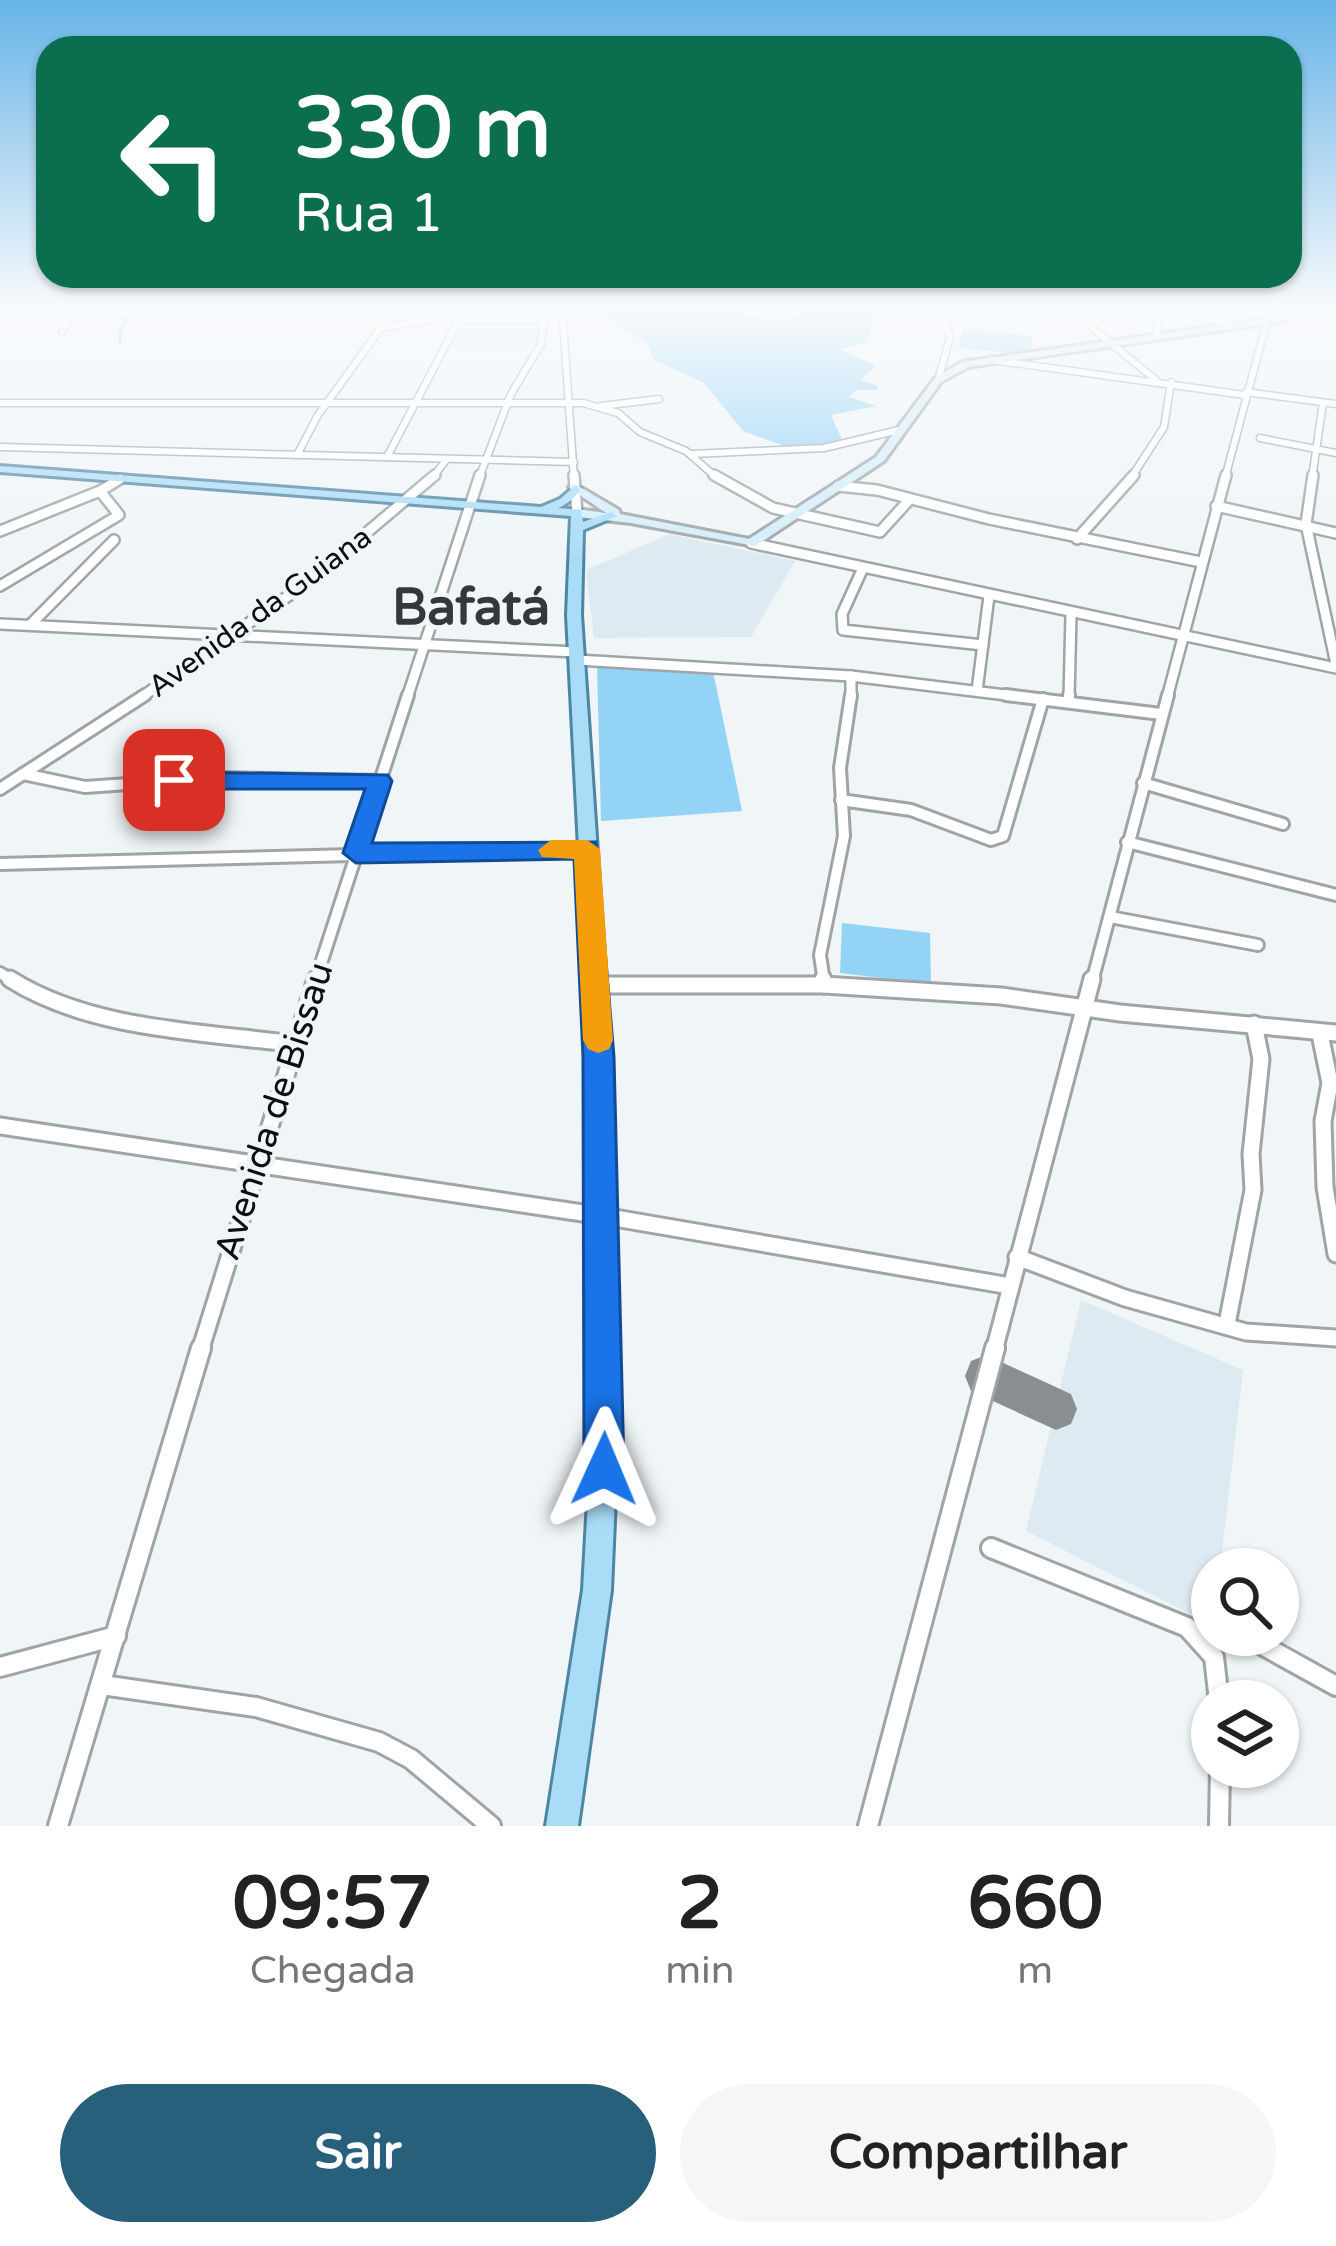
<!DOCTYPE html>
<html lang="pt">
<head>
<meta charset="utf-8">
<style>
  :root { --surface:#fff; --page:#f6f6f6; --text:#222; --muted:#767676; --accent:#285f7a }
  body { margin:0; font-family:"Varela Round",sans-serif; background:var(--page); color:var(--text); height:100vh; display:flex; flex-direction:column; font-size:45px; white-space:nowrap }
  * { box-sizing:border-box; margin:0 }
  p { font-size:39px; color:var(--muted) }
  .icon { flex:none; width:66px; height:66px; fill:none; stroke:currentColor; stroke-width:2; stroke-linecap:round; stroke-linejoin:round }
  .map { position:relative; height:1826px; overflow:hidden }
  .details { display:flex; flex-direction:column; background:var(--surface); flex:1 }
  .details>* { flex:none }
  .hud { position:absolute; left:36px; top:36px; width:1266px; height:252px; border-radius:36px; box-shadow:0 3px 9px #0004; background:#0b6e4f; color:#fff; overflow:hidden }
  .buttons { position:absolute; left:1191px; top:1548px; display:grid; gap:24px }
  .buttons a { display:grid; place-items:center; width:108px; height:108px; border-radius:50%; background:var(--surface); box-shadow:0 3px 9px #0004; font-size:60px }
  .pin { position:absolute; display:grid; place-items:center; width:102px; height:102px; color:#fff; margin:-51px; border-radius:24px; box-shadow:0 6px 18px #0006 }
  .me { position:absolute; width:132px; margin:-66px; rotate:1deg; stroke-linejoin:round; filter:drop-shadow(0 0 9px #0008) }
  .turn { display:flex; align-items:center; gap:42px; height:252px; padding:0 60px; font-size:54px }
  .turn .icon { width:156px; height:156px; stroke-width:2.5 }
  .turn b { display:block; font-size:84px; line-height:102px }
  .eta { display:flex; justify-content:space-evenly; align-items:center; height:204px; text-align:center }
  .eta b { font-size:72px; font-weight:700; line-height:84px }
  .action { display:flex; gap:24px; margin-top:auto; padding:24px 60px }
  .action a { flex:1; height:138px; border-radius:72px; background:var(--accent); color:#fff; font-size:48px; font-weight:700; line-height:138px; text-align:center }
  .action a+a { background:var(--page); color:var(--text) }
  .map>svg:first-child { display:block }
  .built { fill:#ddeaf1 }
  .green { fill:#93d3f6 }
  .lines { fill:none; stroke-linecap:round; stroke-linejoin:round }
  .stream { stroke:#49b6e9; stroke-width:3 }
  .taxiway { fill:#8a8e90; fill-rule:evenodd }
  .street-far4-casing { stroke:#9fa4a7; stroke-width:9 }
  .street-far3-casing { stroke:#9fa4a7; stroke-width:14 }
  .street-far2-casing { stroke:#9fa4a7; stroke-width:16 }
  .street-far1-casing { stroke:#9fa4a7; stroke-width:21 }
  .street-casing { stroke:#9fa4a7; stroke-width:24 }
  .secondary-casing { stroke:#9fa4a7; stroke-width:6 }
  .primary-casing { stroke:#4d85a2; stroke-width:6 }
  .street-far4 { stroke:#fff; stroke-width:6 }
  .street-far3 { stroke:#fff; stroke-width:9 }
  .street-far2 { stroke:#fff; stroke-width:10 }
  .street-far1 { stroke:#fff; stroke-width:15 }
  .street { stroke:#fff; stroke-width:18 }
  .secondary { fill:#d4eefb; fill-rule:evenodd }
  .primary { fill:#a9dcf7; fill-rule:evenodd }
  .route { fill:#1a73e8; stroke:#114b97; stroke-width:3 }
  .slow { fill:#f59e0b }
  .labels { text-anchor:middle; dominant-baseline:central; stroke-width:9; stroke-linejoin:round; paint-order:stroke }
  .far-street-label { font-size:30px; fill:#0d0e0f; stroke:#f0f5f8 }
  .street-label { font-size:36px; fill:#0d0e0f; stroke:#f0f5f8 }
  .far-town-label { font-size:51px; font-weight:bold; fill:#34383a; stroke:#f0f5f8 }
</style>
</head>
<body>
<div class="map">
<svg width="1336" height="1826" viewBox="0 0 1336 1826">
  <rect width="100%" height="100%" fill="#f0f5f8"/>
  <g class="built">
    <polygon points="538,320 538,346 452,348 466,321"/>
    <polygon points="670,534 795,561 751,637 594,638 586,570"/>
    <polygon points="1081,1300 1243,1370 1220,1569 1212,1569 1212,1625 1026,1531"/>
  </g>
  <g class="green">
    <polygon points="598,307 706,307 778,321 801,316 794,307 875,307 868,342 839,349 876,366 860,380 877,385 877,390 856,390 849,397 876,406 831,415 844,444 790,448 743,431 704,383 654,360 647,342 621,330"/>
    <polygon points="963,329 1032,336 1030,355 959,348"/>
    <polygon points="597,666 713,671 742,811 601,821"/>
    <polygon points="842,923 930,933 931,984 840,973"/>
  </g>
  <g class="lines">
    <polyline class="stream" points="120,342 120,331 129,318"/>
    <polygon class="taxiway" points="986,1355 1071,1394 1077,1409 1071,1424 1056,1430 971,1391 965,1376 971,1361"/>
    <defs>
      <g id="street-far4">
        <polyline points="562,307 574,478"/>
        <polyline points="1112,307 1091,327 1156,380"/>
        <polyline points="1159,308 1238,325"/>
        <polyline points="75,311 122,315 167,307"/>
        <polyline points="0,312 17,307"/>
        <polyline points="458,316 459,320 544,320 541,344 511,394 479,478"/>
        <polyline points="62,332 76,308"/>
        <polyline points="1156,335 1161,307"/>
        <polyline points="992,360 1245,395"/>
        <polyline points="938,380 950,337 939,307"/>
        <polyline points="1246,392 1336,404"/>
        <polyline points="0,403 583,403 618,413 640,432 686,451 717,478"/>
        <polyline points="601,406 659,399"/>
        <polyline points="1260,438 1336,453"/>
        <polyline points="0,447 574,462"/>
        <polyline points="691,454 824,448 903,429"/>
        <polyline points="297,455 318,415 381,328 502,307"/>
        <polyline points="387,457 459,320"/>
        <polyline points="432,478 447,459"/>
        <polyline points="1131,478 1164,427 1171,382"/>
        <polyline points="1225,478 1267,321"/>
        <polyline points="1312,478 1323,403"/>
      </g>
      <g id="street-far3">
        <polyline points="574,475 577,513"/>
        <polyline points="714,475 773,508 880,532 910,499"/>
        <polyline points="1313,475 1306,524 1336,664"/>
        <polyline points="838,486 877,490 989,519 1201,562"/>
        <polyline points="1216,506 1336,533"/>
        <polyline points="0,531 100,491"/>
        <polyline points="1077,539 1134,475"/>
        <polyline points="751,543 1336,668"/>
        <polyline points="863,568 842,614 843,630 983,645"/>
        <polyline points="0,586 119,515 100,491 120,479"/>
        <polyline points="0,624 576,652"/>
        <polyline points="30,625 114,540"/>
        <polyline points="577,660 851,676 1030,698"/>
        <polyline points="851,676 851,698"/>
        <polyline points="977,691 989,596"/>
        <polyline points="140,698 307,583 435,475"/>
        <polyline points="407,698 480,475"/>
        <polyline points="1069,698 1071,614"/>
        <polyline points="1167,698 1226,475"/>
      </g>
      <g id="street-far2">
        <polyline points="1006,695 1161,714"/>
        <polyline points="1069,702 1069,695"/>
        <polyline points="23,774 85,787 214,778 380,781"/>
        <polyline points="1143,783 1283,824"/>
        <polyline points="0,789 145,695"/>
        <polyline points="841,800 911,810 991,840 1003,836 1043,699"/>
        <polyline points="1127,842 1336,895"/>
        <polyline points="0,864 587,849"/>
        <polyline points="1110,917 1258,945"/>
        <polyline points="0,973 15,982"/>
        <polyline points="315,982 408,695"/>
        <polyline points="824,982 820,955 844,836 840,768 851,695"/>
        <polyline points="1092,982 1168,695"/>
      </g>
      <g id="street-far1">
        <path d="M10,979C90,1030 204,1032 295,1044"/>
        <polyline points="823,979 824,985"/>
        <polyline points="596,985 824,985 1001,996 1120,1013 1336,1033"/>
        <polyline points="1320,1034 1330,1083 1323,1121 1325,1187 1336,1254"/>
        <polyline points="0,1126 603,1216 1010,1286"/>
        <polyline points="1017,1257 1125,1298 1246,1332 1336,1338"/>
        <polyline points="1227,1324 1253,1190 1251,1154 1261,1059 1254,1024"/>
        <polyline points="200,1351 316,979"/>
        <polyline points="994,1351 1092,979"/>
      </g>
      <g id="street">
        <polyline points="991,1548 1187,1627 1214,1657 1219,1701"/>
        <polyline points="1244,1635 1336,1686"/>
        <polyline points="0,1667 116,1636"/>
        <polyline points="102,1685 256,1707 379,1742 411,1759 491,1826"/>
        <polyline points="58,1826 201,1348"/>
        <polyline points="868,1826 995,1348"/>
        <polyline points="1219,1826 1220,1767"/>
      </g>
      <polygon id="secondary" points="1307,307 1319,307 1280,322 968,367 941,382 884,461 755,546 631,523 577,517 571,513 577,509 606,513 571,489 569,487 575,484 619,510 620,514 749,539 876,457 935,378 962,362 1279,317"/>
      <path id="primary" d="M0,466L541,507L560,499L575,486L581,489C574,498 568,504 558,508L581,510L583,522L611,512L617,516L583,530L581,615L606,985L618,1429L611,1590L578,1826H546L583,1590L592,1429L586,985L567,615L571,516L0,472Z"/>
    </defs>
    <use href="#street-far4" class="street-far4-casing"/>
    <use href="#street-far3" class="street-far3-casing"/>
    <use href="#street-far2" class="street-far2-casing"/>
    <use href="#street-far1" class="street-far1-casing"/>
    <use href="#street" class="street-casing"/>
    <use href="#secondary" class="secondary-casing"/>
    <use href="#primary" class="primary-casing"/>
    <use href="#street-far4" class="street-far4"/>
    <use href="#street-far3" class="street-far3"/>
    <use href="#street-far2" class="street-far2"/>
    <use href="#street-far1" class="street-far1"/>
    <use href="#street" class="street"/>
    <use href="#secondary" class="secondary"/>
    <use href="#primary" class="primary"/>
  </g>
  <linearGradient id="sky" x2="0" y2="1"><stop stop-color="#68b5e8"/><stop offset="0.55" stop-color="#f8fafc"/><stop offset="1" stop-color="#f8fafc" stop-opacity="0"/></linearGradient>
  <rect width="1336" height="562" fill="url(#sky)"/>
  <polygon class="route" points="174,772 388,775 392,781 372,843 596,842 614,1057 624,1469 618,1483 604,1489 590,1483 584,1469 583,1057 574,859 356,863 343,853 365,789 174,789 162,780"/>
  <polygon class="slow" points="551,840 587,840 600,849 613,1040 609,1049 598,1053 588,1049 583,1040 574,859 542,857 538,850"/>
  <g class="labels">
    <g class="far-street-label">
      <text transform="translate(260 612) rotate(-36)">Avenida da Guiana</text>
    </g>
    <g class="street-label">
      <text transform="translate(274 1111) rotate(-72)">Avenida de Bissau</text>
    </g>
    <g class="far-town-label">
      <text x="471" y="608">Bafatá</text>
    </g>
  </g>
</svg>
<div class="buttons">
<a><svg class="icon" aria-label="search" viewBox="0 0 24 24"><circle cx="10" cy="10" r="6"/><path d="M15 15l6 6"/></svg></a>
<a><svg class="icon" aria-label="layers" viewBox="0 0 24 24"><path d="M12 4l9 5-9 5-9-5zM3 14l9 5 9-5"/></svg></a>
</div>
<div class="pin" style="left:174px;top:780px;background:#d93025"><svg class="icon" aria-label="arrive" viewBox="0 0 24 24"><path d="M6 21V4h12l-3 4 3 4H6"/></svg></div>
<svg class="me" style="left:604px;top:1469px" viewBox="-20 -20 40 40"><path d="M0-17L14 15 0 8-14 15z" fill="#1a73e8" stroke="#fff" stroke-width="4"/></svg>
<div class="hud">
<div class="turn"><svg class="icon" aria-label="left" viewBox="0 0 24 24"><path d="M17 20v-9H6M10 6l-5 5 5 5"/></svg><div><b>330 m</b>Rua 1</div></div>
</div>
</div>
<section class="details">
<div class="eta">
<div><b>09:57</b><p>Chegada</p></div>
<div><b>2</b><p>min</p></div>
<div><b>660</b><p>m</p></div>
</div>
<div class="action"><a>Sair</a><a>Compartilhar</a></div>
</section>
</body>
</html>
